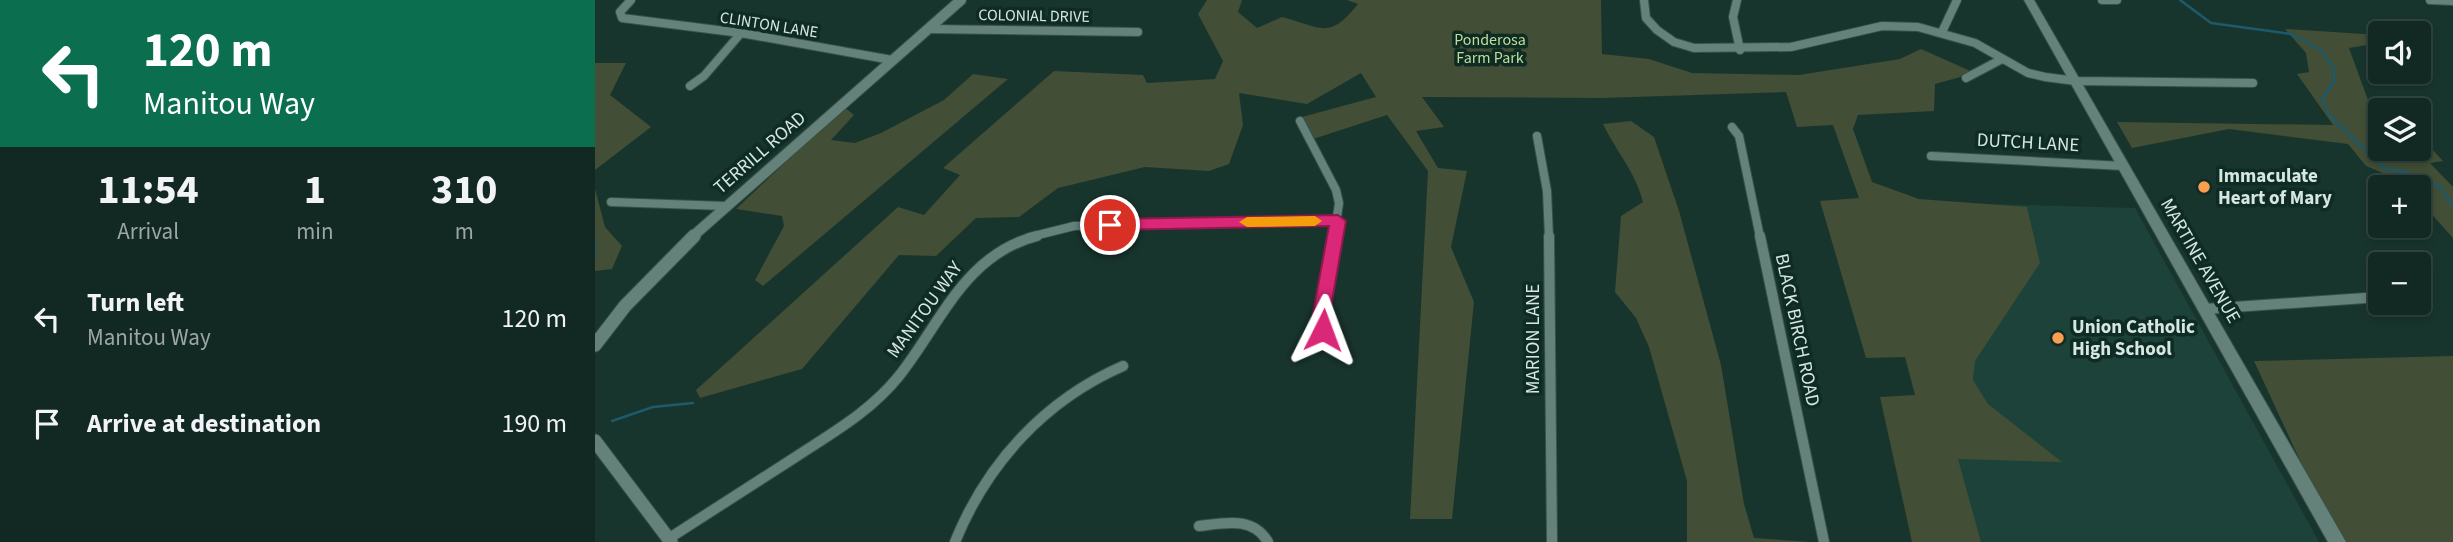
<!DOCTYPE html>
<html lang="en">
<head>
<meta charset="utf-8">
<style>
  :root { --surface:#122822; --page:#1f342f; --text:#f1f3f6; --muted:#9ca6a5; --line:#314440 }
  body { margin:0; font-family:"Source Sans 3",sans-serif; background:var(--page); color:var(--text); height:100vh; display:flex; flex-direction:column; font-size:26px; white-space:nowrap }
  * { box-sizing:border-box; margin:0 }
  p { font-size:23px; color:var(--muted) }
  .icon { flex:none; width:38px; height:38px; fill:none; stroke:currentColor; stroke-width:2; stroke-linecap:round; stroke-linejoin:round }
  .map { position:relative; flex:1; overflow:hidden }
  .panel { display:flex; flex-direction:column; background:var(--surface); width:595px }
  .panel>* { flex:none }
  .hud { background:#0b6e4f; color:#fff; overflow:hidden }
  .buttons { position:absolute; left:1773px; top:21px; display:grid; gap:14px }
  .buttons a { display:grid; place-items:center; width:63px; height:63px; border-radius:7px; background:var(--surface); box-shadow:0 4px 10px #0003,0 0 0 2px var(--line); font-size:35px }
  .pin { position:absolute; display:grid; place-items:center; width:60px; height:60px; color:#fff; margin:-30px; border:4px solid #fff; border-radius:50%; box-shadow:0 2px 7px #0007 }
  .me { position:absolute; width:77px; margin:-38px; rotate:3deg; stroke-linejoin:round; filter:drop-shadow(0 0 5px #0008) }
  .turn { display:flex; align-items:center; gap:24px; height:147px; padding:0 28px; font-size:32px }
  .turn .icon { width:91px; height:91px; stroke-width:2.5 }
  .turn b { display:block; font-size:49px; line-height:60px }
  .eta { display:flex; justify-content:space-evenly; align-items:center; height:119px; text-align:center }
  .eta b { font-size:42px; font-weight:700; line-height:49px }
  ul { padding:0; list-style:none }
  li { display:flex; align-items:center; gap:21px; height:105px; padding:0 28px }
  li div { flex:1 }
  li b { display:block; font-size:26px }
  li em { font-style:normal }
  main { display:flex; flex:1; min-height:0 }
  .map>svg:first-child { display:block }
  .built { fill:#1d4239 }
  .green { fill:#424e35 }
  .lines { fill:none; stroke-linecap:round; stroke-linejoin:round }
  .stream { stroke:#1c5a6c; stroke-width:2.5 }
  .minor-far1-casing { stroke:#38514b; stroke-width:10 }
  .minor-casing { stroke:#38514b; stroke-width:12 }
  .tertiary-far1-casing { stroke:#38514b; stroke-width:12 }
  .tertiary-casing { stroke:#38514b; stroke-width:15 }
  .secondary-casing { stroke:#38514b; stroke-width:2 }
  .minor-far1 { stroke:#64827a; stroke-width:8 }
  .minor { stroke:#64827a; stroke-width:10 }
  .tertiary-far1 { stroke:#64827a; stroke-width:10 }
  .tertiary { stroke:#64827a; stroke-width:13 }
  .secondary { fill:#64827a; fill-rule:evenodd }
  .route { fill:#db2777; stroke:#8e194d; stroke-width:2 }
  .slow { fill:#f59e0b }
  .poi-dot { fill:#fa9f4f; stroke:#0e2b24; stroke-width:2.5 }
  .labels { text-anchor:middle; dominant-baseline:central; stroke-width:7; stroke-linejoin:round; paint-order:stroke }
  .far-street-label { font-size:16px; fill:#d6e6e1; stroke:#0e2b24 }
  .far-park-label { font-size:16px; fill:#bede99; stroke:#0e2b24 }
  .street-label { font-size:19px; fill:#d6e6e1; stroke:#0e2b24 }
  .poi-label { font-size:19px; font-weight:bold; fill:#d6e6e1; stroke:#0e2b24; text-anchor:start }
</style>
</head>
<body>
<main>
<section class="panel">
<div class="hud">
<div class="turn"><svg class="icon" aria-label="left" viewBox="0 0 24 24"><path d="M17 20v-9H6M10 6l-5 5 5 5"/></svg><div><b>120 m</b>Manitou Way</div></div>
</div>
<div class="eta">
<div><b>11:54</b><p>Arrival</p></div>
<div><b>1</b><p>min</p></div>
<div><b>310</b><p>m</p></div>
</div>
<ul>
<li><svg class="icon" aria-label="left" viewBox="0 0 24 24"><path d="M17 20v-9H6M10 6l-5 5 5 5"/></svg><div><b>Turn left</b><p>Manitou Way</p></div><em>120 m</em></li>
<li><svg class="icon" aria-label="arrive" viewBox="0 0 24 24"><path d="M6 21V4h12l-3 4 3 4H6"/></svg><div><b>Arrive at destination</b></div><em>190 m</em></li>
</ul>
</section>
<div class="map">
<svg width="1858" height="542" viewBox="0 0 1858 542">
  <rect width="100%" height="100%" fill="#18352d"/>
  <polygon class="built" points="1278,201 1540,208 1724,542 1386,542"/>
  <g class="green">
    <path d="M612,0H647L643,12L662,28L687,17C728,28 734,40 763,4L752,0H1006L1007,54L1054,59L1097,73L1204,75L1305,59L1326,49L1380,73L1340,84L1339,111L1263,115L1258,129L1277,182L1324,199L1432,207L1445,263L1380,361L1378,380L1393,404L1467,462L1363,459L1386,542H1317L1285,397L1320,395L1310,357L1271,358L1225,201L1264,198L1238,125L1202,127L1191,92L1007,98L827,97L849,127L821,131L843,168L872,171L856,247L879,302L857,519H815L833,171L792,115L715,140L703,118L781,97L766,73L712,104L644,93L648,125L634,164L614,171L550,167L463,188L424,217L381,218L341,256L304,255L207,369L105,398L101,390L303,207L329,215L365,175L348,168L459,71L548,75L552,83L620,79L628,61L603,14Z"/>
    <polygon points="1690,29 1785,35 1785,43 1754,48 1773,100 1785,112 1785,149 1824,149 1824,135 1848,161 1835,163 1858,187 1858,238 1824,200 1824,187 1811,187 1805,180 1771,166 1753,144 1634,129 1537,148 1522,122 1738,125 1702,74 1714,72 1711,53"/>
    <polygon points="0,63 31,63 15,95 56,127 0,170"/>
    <polygon points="378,74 413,79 168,286 160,280 189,226 187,216 141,209 249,107 259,115 236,140 260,143 286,133 349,100"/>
    <path d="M1036,121L1059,137L1084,211L1126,365L1149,504L1159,538L1215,542H1092V481L1054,347L1041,318L1020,292L1026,216L1048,202C1040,171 1022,153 1008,124Z"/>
    <polygon points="0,189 10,227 27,246 17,269 0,271"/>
    <polygon points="1858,356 1858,542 1747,542 1715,482 1659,361"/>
  </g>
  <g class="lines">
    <g class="stream">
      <polyline points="1585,0 1616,23 1696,34 1726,50 1739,68 1739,82 1727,99 1735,116 1789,168 1810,172 1845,187 1858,206"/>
      <polyline points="0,245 0,254"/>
      <polyline points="17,421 58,407 98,403"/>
    </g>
    <defs>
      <g id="minor-far1">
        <polyline points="36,0 25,12 27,18 146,33 297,60"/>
        <polyline points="1049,0 1051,18 1062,30 1079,42 1099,48 1196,47 1287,26 1323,27 1380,43 1433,73 1450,77 1481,81 1658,83"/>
        <polyline points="1142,0 1138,17 1145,50"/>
        <polyline points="1507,0 1522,0"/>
        <polyline points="1835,0 1858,1"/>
        <polyline points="333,29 543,32"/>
        <polyline points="1347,32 1362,0"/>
        <polyline points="1371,78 1407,59"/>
        <polyline points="95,86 109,76 146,33"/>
        <polyline points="705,121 741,190 744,203 739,237"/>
        <polyline points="1137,127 1144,136 1165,237"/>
        <polyline points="942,136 952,191 954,237"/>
        <polyline points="1336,156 1528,166"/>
        <polyline points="16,202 130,206"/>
        <polyline points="435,237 479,226 743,221"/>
      </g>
      <g id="minor">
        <polyline points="739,236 726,318 728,330 743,345"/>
        <polyline points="954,236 957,542"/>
        <polyline points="1165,236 1229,542"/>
        <polyline points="1610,309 1785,297"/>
        <path d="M604,526C630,523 658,516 673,542"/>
        <path d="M73,539C115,512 157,485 199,458C237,433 275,412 304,376C346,323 370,254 442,236"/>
        <path d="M360,542C392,463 450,400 528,366"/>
      </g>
      <polyline id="tertiary-far1" points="97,237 366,0"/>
      <g id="tertiary">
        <polyline points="0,345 30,306 99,236"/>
        <polyline points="0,441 76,542"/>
      </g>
      <polygon id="secondary" points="1429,0 1439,0 1751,542 1733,542"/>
    </defs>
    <use href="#minor-far1" class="minor-far1-casing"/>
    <use href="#minor" class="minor-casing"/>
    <use href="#tertiary-far1" class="tertiary-far1-casing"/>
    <use href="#tertiary" class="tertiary-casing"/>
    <use href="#secondary" class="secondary-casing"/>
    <use href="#minor-far1" class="minor-far1"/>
    <use href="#minor" class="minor"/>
    <use href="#tertiary-far1" class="tertiary-far1"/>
    <use href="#tertiary" class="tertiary"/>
    <use href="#secondary" class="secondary"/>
  </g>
  <polygon class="route" points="743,215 751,221 735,313 736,330 728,337 719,330 718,313 734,226 515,230 507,225 515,219"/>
  <polygon class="slow" points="720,216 727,221 720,226 652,227 644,222 652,217"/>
  <g class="poi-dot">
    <circle cx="1609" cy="187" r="7"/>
    <circle cx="1463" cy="338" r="7"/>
  </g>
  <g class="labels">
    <g class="far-street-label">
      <text transform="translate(439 16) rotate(1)">COLONIAL DRIVE</text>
      <text transform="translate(174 25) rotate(9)">CLINTON LANE</text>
    </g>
    <g class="far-park-label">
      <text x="895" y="40">Ponderosa<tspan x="895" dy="18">Farm Park</tspan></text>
    </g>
    <g class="street-label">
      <text transform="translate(1433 143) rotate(3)">DUTCH LANE</text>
      <text transform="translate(165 153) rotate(-41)">TERRILL ROAD</text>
      <text transform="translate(1605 261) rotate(60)">MARTINE AVENUE</text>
      <text transform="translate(330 310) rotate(-54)">MANITOU WAY</text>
      <text transform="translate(1202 330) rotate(78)">BLACK BIRCH ROAD</text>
      <text transform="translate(938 339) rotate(-90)">MARION LANE</text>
    </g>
    <g class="poi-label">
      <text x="1623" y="176">Immaculate<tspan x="1623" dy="22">Heart of Mary</tspan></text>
      <text x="1477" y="327">Union Catholic<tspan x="1477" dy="22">High School</tspan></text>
    </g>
  </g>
</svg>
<div class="buttons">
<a><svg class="icon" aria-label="sound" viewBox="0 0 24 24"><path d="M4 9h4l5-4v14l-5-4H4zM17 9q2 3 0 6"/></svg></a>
<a><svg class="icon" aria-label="layers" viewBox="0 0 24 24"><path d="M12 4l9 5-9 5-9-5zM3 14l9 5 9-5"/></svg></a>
<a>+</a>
<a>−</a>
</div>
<div class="pin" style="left:515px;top:225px;background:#d93025"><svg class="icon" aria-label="arrive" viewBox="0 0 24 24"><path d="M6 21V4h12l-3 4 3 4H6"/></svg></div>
<svg class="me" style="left:728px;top:330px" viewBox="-20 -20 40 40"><path d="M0-17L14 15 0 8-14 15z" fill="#db2777" stroke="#fff" stroke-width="4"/></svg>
</div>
</main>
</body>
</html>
